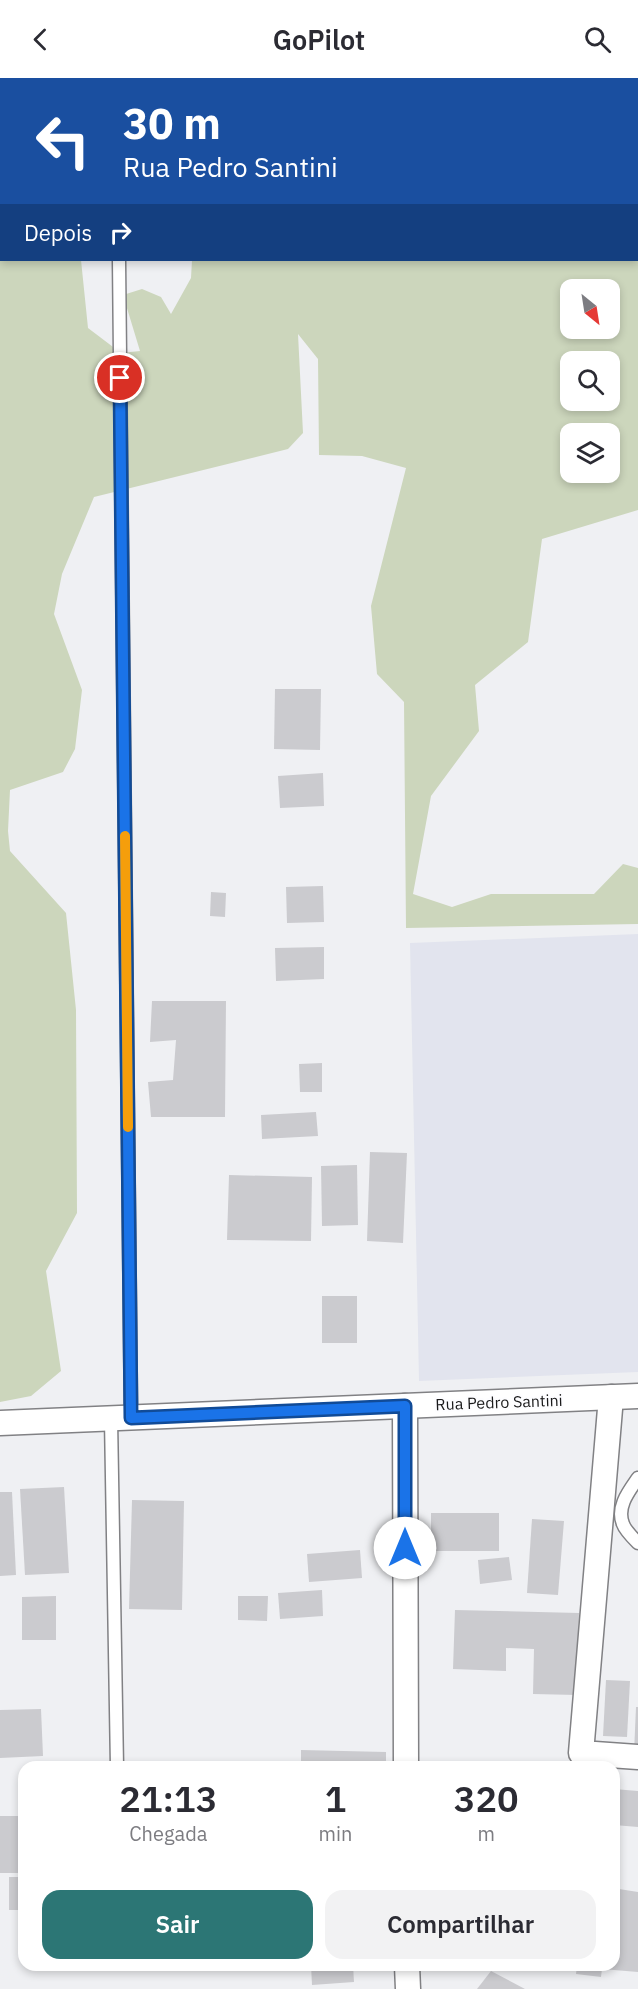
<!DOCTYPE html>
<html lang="pt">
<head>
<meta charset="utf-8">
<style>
  :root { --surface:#fff; --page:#f2f2f3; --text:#2b2b33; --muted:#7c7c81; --accent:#2c7675 }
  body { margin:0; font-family:"IBM Plex Sans",sans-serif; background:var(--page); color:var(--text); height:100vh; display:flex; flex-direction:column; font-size:22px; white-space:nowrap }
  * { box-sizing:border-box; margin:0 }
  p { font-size:20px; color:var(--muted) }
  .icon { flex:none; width:33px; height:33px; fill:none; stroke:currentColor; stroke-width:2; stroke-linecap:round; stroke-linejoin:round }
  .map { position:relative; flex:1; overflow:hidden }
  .side { position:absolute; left:18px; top:1683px; width:602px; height:210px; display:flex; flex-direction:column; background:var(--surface); border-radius:18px; box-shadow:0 3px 9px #0003 }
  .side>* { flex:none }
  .guide { position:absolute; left:0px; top:0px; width:639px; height:183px; box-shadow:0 3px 9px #0003; background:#1a4fa0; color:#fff; overflow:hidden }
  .needle { width:39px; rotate:150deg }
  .fabs { position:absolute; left:560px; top:201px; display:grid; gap:12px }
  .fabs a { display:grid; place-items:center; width:60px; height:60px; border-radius:12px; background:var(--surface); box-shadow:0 3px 9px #0003; font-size:30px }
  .pin { position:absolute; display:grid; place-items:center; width:51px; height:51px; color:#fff; margin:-26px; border:3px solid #fff; border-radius:50%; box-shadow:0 2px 6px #0007 }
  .me { position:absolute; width:66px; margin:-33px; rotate:0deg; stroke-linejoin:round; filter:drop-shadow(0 0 4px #0008) }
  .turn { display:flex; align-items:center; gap:21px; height:126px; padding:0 24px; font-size:27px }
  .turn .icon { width:78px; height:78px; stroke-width:2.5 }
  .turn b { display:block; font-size:42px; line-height:51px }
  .then { display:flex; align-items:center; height:57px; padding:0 24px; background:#0003; gap:12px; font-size:22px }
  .eta { display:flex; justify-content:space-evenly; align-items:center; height:102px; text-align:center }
  .eta b { font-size:36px; font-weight:600; line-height:42px }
  .button { display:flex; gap:12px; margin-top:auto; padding:12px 24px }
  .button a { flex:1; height:69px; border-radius:18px; background:var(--accent); color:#fff; font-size:24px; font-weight:600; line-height:69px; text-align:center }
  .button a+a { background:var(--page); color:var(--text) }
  header { display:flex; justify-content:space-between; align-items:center; height:78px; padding:0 24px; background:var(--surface); font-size:27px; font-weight:600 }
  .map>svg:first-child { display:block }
  .built { fill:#e2e4ee }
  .green { fill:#ccd6bc; fill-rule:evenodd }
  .building { fill:#cbcbcf }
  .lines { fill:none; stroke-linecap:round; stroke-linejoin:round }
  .service-casing { stroke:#818184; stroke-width:15 }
  .minor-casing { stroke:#818184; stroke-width:27 }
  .service { stroke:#fff; stroke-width:12 }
  .minor { stroke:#fff; stroke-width:24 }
  .route-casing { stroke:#114b97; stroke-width:15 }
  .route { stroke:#1a73e8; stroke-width:10 }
  .slow { stroke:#f59e0b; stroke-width:10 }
  .labels { text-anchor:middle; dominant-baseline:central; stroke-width:4.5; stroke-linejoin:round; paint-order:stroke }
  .street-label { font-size:16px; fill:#1a1a1b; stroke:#fdfdff }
</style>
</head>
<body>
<header><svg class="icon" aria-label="back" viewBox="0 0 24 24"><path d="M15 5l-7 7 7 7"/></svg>GoPilot<svg class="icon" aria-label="search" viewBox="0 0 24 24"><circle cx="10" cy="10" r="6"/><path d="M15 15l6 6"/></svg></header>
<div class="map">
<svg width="638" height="1911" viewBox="0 0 638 1911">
  <rect width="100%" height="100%" fill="#eff0f3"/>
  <polygon class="built" points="638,856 638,1294 419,1303 410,865"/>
  <path class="green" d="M0,0H95L2,2V182H81L88,250L121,275L140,273L123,217L142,211L161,219L171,236L191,200L192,182H638V2L287,1V0H638V432L542,461L528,564L475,607L479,653L431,718L413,816L452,829L491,816H594L623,786L638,790V846L406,850L404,624L377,596L371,528L406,390L362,378L319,377L318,281L298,256L303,355L288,371L94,419L62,496L54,536L82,612L75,671L63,694L10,712L8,753L10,773L66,835L76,932L77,1135L46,1193L61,1293L31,1318L0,1324ZM570,212H609V250H570ZM570,284H609V322H570ZM570,356H609V394H570Z"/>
  <g class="building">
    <polygon points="275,611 321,611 320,672 274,671"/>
    <polygon points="323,695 324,728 280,730 278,698"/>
    <polygon points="323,808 324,844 287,845 286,809"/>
    <polygon points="211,814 226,815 225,839 210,838"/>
    <polygon points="324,869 324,901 276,903 275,870"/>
    <polygon points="152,923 226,923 225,1039 151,1039 148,1004 173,1002 176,962 150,964"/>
    <polygon points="322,985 322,1014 300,1014 299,986"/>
    <polygon points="316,1034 318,1058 262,1061 261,1037"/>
    <polygon points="370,1074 407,1075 403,1165 367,1163"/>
    <polygon points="357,1087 358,1147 322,1148 321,1088"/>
    <polygon points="229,1097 312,1099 311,1163 227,1162"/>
    <rect x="322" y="1218" width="35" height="47"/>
    <polygon points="64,1409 69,1495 25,1497 20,1411"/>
    <polygon points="0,1414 12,1414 16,1497 0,1498"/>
    <polygon points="132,1422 184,1423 182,1532 129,1531"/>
    <rect x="431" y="1435" width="68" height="38"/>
    <polygon points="532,1441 564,1443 558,1517 527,1515"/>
    <polygon points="360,1472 362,1500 309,1504 307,1476"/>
    <polygon points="509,1479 512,1502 480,1506 478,1482"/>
    <polygon points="322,1512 323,1538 280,1541 278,1515"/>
    <polygon points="56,1518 56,1562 22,1562 22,1519"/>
    <polygon points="238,1518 268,1518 267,1543 238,1542"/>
    <polygon points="455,1532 579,1535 577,1617 533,1616 534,1571 506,1570 506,1593 453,1591"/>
    <polygon points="606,1602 630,1603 627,1659 603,1658"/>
    <polygon points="636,1629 638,1629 638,1675 634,1675"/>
    <polygon points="41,1631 43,1678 0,1680 0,1632"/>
    <polygon points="301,1672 386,1674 386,1689 301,1689"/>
    <polygon points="614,1711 638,1713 638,1749 614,1747"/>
    <rect x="0" y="1738" width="24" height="57"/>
    <rect x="9" y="1799" width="15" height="33"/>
    <polygon points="619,1811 638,1814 638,1894 602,1891 601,1899 576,1896 577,1887 614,1887 614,1823 617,1823"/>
    <polygon points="311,1887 353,1887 354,1904 312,1907"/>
    <polygon points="491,1893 525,1911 477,1911"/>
  </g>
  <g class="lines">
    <defs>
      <g id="service">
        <polyline points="117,0 117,2"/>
        <polyline points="119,182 131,1340"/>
        <polyline points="111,1341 117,1689"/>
        <path d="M638,1400C629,1413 616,1429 623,1446C625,1452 633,1460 638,1465"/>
      </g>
      <g id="minor">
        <polyline points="611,1319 581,1675 638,1679"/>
        <polyline points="405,1328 406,1689"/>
        <polyline points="0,1345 638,1318"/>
        <polyline points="407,1887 408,1911"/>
      </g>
    </defs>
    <use href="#service" class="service-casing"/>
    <use href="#minor" class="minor-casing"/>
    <use href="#service" class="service"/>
    <use href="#minor" class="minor"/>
  </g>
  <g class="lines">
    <defs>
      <polyline id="route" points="120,300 131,1340 405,1328 405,1470"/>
    </defs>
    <use href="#route" class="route-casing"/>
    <use href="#route" class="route"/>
    <polyline class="slow" points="125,758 128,1049"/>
  </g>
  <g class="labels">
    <g class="street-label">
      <text transform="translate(499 1324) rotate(-2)">Rua Pedro Santini</text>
    </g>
  </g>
</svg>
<div class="fabs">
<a><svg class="needle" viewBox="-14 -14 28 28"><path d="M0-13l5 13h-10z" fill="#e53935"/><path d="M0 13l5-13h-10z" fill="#7c7c81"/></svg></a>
<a><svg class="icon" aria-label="search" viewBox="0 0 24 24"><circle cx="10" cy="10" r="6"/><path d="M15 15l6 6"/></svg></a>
<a><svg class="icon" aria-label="layers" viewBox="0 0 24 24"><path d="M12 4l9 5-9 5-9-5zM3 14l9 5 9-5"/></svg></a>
</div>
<div class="pin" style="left:120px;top:300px;background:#d93025"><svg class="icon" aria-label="arrive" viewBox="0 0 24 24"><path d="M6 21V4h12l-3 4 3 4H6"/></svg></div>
<svg class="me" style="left:405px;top:1470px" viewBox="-20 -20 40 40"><circle r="19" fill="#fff"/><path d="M0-13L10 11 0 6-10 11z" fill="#1a73e8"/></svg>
<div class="guide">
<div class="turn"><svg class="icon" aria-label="left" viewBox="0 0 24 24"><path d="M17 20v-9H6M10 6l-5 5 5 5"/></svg><div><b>30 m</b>Rua Pedro Santini</div></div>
<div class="then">Depois<svg class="icon" aria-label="right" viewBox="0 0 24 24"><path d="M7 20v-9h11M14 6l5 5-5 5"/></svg></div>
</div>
<section class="side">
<div class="eta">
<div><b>21:13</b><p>Chegada</p></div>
<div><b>1</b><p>min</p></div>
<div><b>320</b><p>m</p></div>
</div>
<div class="button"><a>Sair</a><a>Compartilhar</a></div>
</section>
</div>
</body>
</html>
